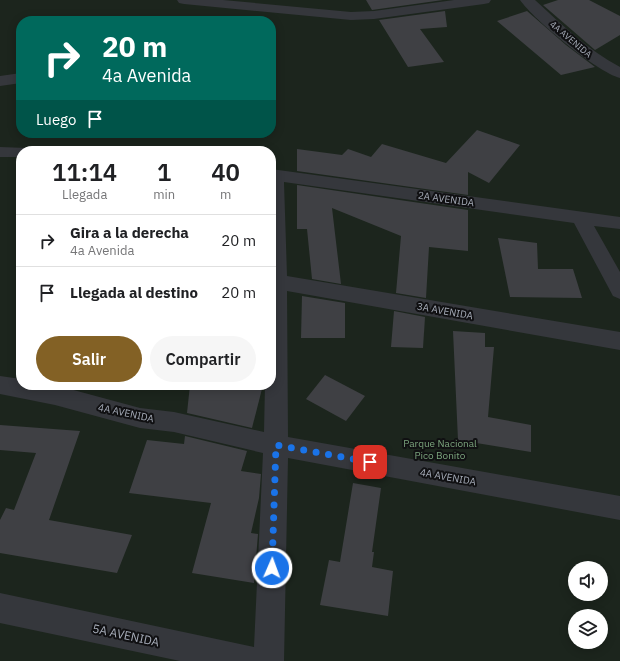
<!DOCTYPE html>
<html lang="es">
<head>
<meta charset="utf-8">
<style>
  :root { --surface:#fff; --page:#f6f6f6; --text:#202124; --muted:#757577; --line:#e0e0e0; --accent:#836125 }
  body { margin:0; font-family:"IBM Plex Sans",sans-serif; background:var(--page); color:var(--text); height:100vh; display:flex; flex-direction:column; font-size:15px; white-space:nowrap }
  * { box-sizing:border-box; margin:0 }
  p { font-size:13px; color:var(--muted) }
  .icon { flex:none; width:22px; height:22px; fill:none; stroke:currentColor; stroke-width:2; stroke-linecap:round; stroke-linejoin:round }
  .map { position:relative; flex:1; overflow:hidden }
  .side { position:absolute; left:16px; top:146px; width:260px; height:244px; display:flex; flex-direction:column; background:var(--surface); border-radius:16px; box-shadow:0 2px 10px #0003 }
  .side>* { flex:none }
  .guide { position:absolute; left:16px; top:16px; width:260px; height:122px; border-radius:16px; box-shadow:0 2px 10px #0003; background:#00695c; color:#fff; overflow:hidden }
  .controls { position:absolute; left:568px; top:561px; display:grid; gap:8px }
  .controls a { display:grid; place-items:center; width:40px; height:40px; border-radius:50%; background:var(--surface); box-shadow:0 2px 10px #0003; font-size:20px }
  .pin { position:absolute; display:grid; place-items:center; width:34px; height:34px; color:#fff; margin:-17px; border-radius:8px; box-shadow:0 2px 6px #0006 }
  .me { position:absolute; width:44px; margin:-22px; rotate:2deg; stroke-linejoin:round; filter:drop-shadow(0 0 3px #0008) }
  .turn { display:flex; align-items:center; gap:14px; height:84px; padding:0 20px; font-size:18px }
  .turn .icon { width:52px; height:52px; stroke-width:2.5 }
  .turn b { display:block; font-size:28px; line-height:34px }
  .then { display:flex; align-items:center; height:38px; padding:0 20px; background:#0003; gap:8px; font-size:15px }
  .eta { display:flex; justify-content:space-evenly; align-items:center; height:68px; text-align:center }
  .eta b { font-size:24px; font-weight:600; line-height:28px }
  .action { display:flex; gap:8px; margin-top:auto; padding:8px 20px }
  .action a { flex:1; height:46px; border-radius:24px; background:var(--accent); color:#fff; font-size:16px; font-weight:600; line-height:46px; text-align:center }
  .action a+a { background:var(--page); color:var(--text) }
  ul { padding:0; list-style:none }
  li { display:flex; align-items:center; gap:12px; height:52px; padding:0 20px; border-top:1px solid var(--line) }
  li div { flex:1 }
  li b { display:block; font-size:15px }
  li em { font-style:normal }
  .map>svg:first-child { display:block }
  .green { fill:#1c251d; fill-rule:evenodd }
  .building { fill:#3f4044 }
  .lines { fill:none; stroke-linecap:round; stroke-linejoin:round }
  .street { fill:#35373c; fill-rule:evenodd }
  .route { stroke:#1a73e8; stroke-width:7; stroke-dasharray:0 12.6 }
  .labels { text-anchor:middle; dominant-baseline:central; stroke-width:4; stroke-linejoin:round; paint-order:stroke }
  .far-street-label { font-size:9px; fill:#a6acb8; stroke:#101012 }
  .street-label { font-size:10px; fill:#a6acb8; stroke:#101012 }
  .park-label { font-size:10px; fill:#7ba47d; stroke:#101012 }
  .near-street-label { font-size:12px; fill:#a6acb8; stroke:#101012 }
</style>
</head>
<body>
<div class="map">
<svg width="620" height="661" viewBox="0 0 620 661">
  <rect width="100%" height="100%" fill="#151517"/>
  <path class="green" d="M0,0H620V661H0ZM21,21H271V133H21ZM21,151H271V385H21ZM575,568H601V594H575ZM575,616H601V642H575Z"/>
  <g class="building">
    <polygon points="366,0 443,0 372,10"/>
    <polygon points="558,0 589,0 620,16 620,35 595,50 543,5"/>
    <polygon points="445,11 447,27 420,29 444,62 408,67 379,20"/>
    <polygon points="527,11 566,45 595,67 561,75 497,21"/>
    <polygon points="477,130 520,145 489,183 468,172 468,195 297,171 297,149 342,155 348,149 371,157 382,144 446,163"/>
    <polygon points="297,185 468,210 468,251 429,247 426,298 396,293 401,236 332,208 341,284 312,279 307,229 297,229"/>
    <polygon points="498,238 537,243 538,269 573,269 582,298 510,297"/>
    <polygon points="302,296 345,303 345,338 301,338"/>
    <polygon points="394,311 425,317 423,348 391,347"/>
    <polygon points="453,331 485,333 485,347 494,347 488,417 531,425 531,452 458,440"/>
    <polygon points="325,375 365,396 346,421 306,399"/>
    <polygon points="190,385 263,385 252,428 187,413"/>
    <polygon points="0,425 80,431 49,520 132,535 117,573 0,553 0,520 6,508 14,510 36,453 0,450"/>
    <polygon points="185,436 247,451 241,471 261,474 259,498 251,533 258,534 254,583 192,573 211,503 129,493 147,440 184,444"/>
    <polygon points="353,483 381,488 372,552 374,552 372,567 393,571 388,616 320,605 329,560 340,562"/>
  </g>
  <g class="lines">
    <g class="street">
      <polygon points="177,0 223,0 351,12 374,11 454,0 491,0 489,3 484,4 374,19 351,20 184,4 179,3"/>
      <path d="M520,0H535C561,24 588,50 620,67V78C597,72 534,20 520,0Z"/>
      <polygon points="21,73 21,83 0,86 0,76"/>
      <polygon points="0,147 27,148 29,151 21,151 21,157 0,157"/>
      <polygon points="271,169 620,217 620,229 594,226 620,272 620,299 613,296 574,223 284,182 287,276 620,332 620,350 287,291 288,437 620,496 620,520 288,458 284,661 180,661 0,623 0,593 254,647 263,453 174,432 140,428 55,405 0,394 0,376 21,379 21,385 55,385 140,408 174,412 264,432 265,385 271,385"/>
    </g>
  </g>
  <g class="lines">
    <polyline class="route" points="272,568 276,445 370,462"/>
  </g>
  <g class="labels">
    <g class="far-street-label">
      <text transform="translate(571 39) rotate(40)">4A AVENIDA</text>
    </g>
    <g class="street-label">
      <text transform="translate(446 199) rotate(8)">2A AVENIDA</text>
      <text transform="translate(445 311) rotate(10)">3A AVENIDA</text>
      <text transform="translate(126 413) rotate(12)">4A AVENIDA</text>
      <text transform="translate(448 477) rotate(10)">4A AVENIDA</text>
    </g>
    <g class="park-label">
      <text x="440" y="443">Parque Nacional<tspan x="440" dy="12">Pico Bonito</tspan></text>
    </g>
    <g class="near-street-label">
      <text transform="translate(126 635) rotate(12)">5A AVENIDA</text>
    </g>
  </g>
</svg>
<div class="controls">
<a><svg class="icon" aria-label="sound" viewBox="0 0 24 24"><path d="M4 9h4l5-4v14l-5-4H4zM17 9q2 3 0 6"/></svg></a>
<a><svg class="icon" aria-label="layers" viewBox="0 0 24 24"><path d="M12 4l9 5-9 5-9-5zM3 14l9 5 9-5"/></svg></a>
</div>
<div class="pin" style="left:370px;top:462px;background:#d93025"><svg class="icon" aria-label="arrive" viewBox="0 0 24 24"><path d="M6 21V4h12l-3 4 3 4H6"/></svg></div>
<svg class="me" style="left:272px;top:568px" viewBox="-20 -20 40 40"><circle r="17" fill="#1a73e8" stroke="#fff" stroke-width="3"/><path d="M0-11L8 9 0 5-8 9z" fill="#fff"/></svg>
<div class="guide">
<div class="turn"><svg class="icon" aria-label="right" viewBox="0 0 24 24"><path d="M7 20v-9h11M14 6l5 5-5 5"/></svg><div><b>20 m</b>4a Avenida</div></div>
<div class="then">Luego<svg class="icon" aria-label="arrive" viewBox="0 0 24 24"><path d="M6 21V4h12l-3 4 3 4H6"/></svg></div>
</div>
<section class="side">
<div class="eta">
<div><b>11:14</b><p>Llegada</p></div>
<div><b>1</b><p>min</p></div>
<div><b>40</b><p>m</p></div>
</div>
<ul>
<li><svg class="icon" aria-label="right" viewBox="0 0 24 24"><path d="M7 20v-9h11M14 6l5 5-5 5"/></svg><div><b>Gira a la derecha</b><p>4a Avenida</p></div><em>20 m</em></li>
<li><svg class="icon" aria-label="arrive" viewBox="0 0 24 24"><path d="M6 21V4h12l-3 4 3 4H6"/></svg><div><b>Llegada al destino</b></div><em>20 m</em></li>
</ul>
<div class="action"><a>Salir</a><a>Compartir</a></div>
</section>
</div>
</body>
</html>
